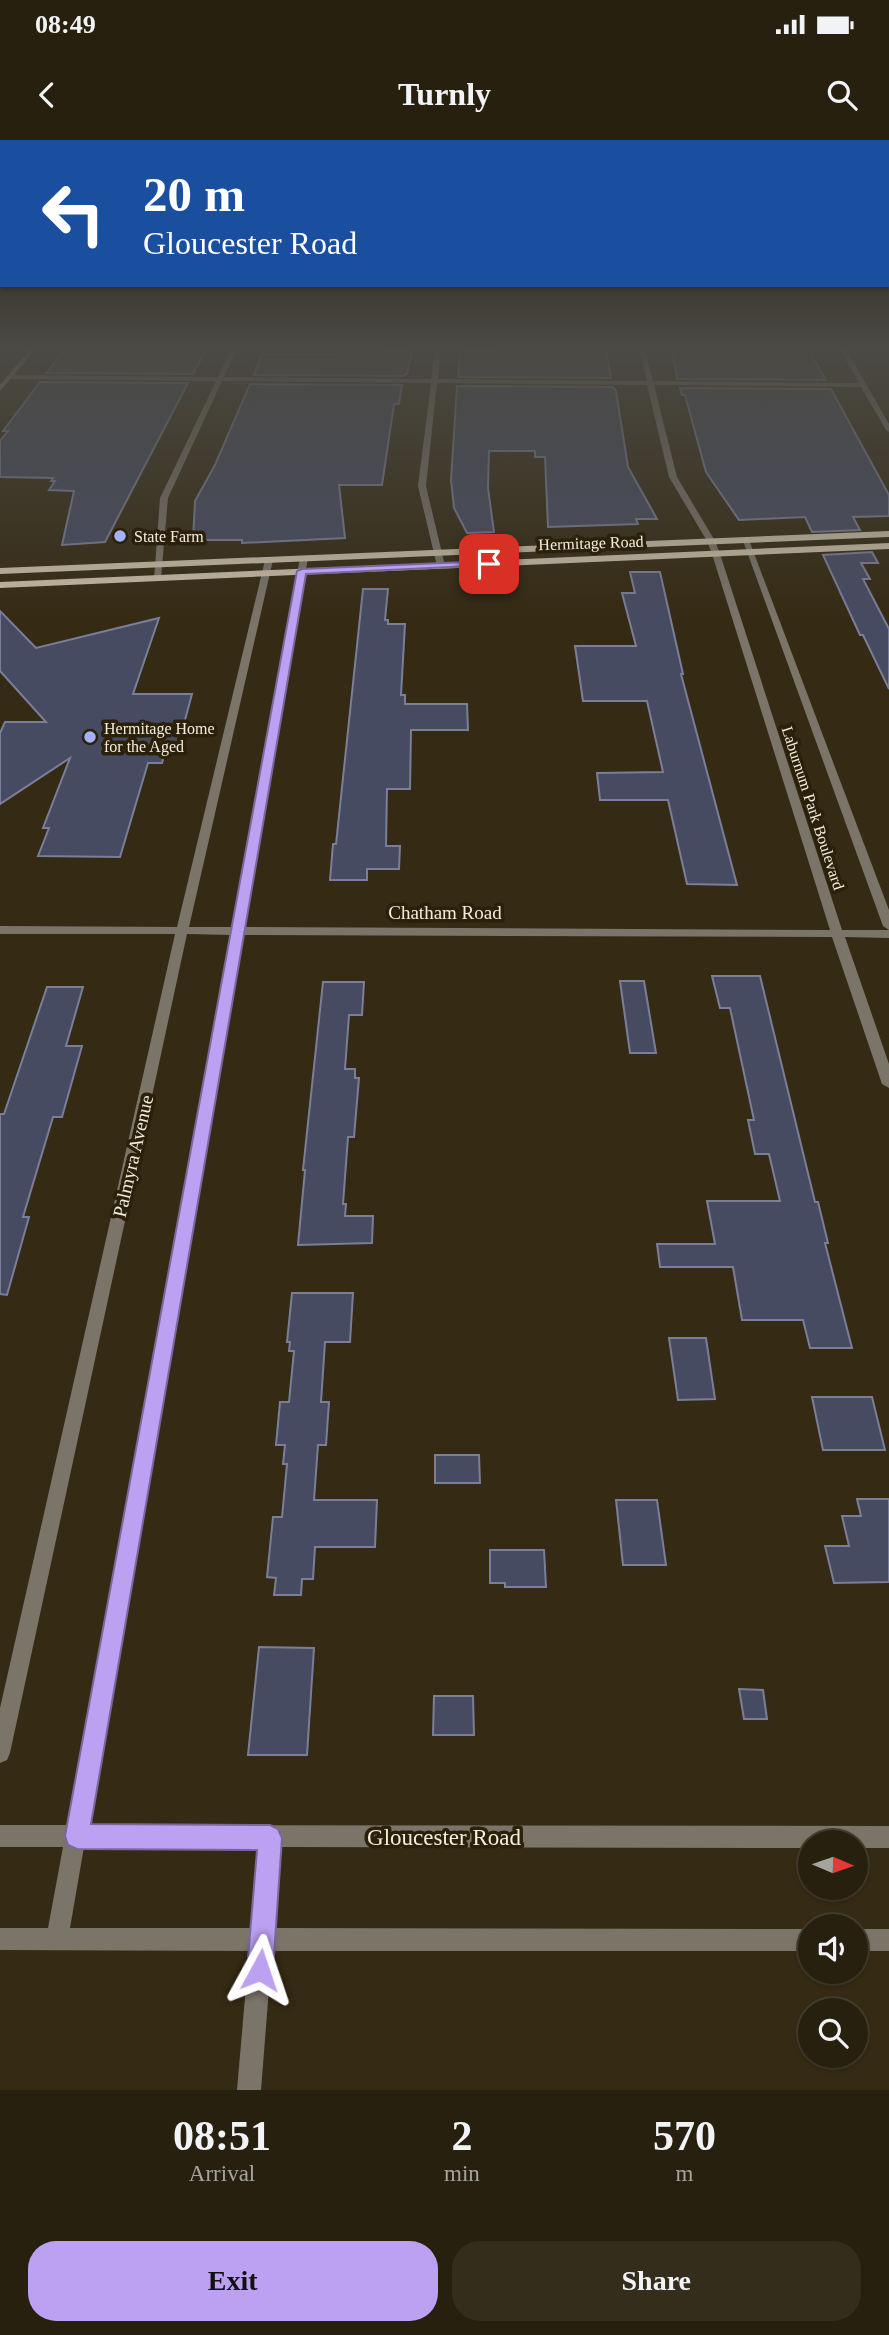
<!DOCTYPE html>
<html lang="en">
<head>
<meta charset="utf-8">
<style>
  :root { --surface:#28200e; --page:#342d1c; --text:#f1f3f6; --muted:#a5a39e; --line:#443e2e; --accent:#bca0f2 }
  body { margin:0; font-family:"Times New Roman",serif; background:var(--page); color:var(--text); height:100vh; display:flex; flex-direction:column; font-size:26px; white-space:nowrap }
  * { box-sizing:border-box; margin:0 }
  p { font-size:23px; color:var(--muted) }
  .icon { flex:none; width:38px; height:38px; fill:none; stroke:currentColor; stroke-width:2; stroke-linecap:round; stroke-linejoin:round }
  .map { position:relative; height:1950px; overflow:hidden }
  .drawer { display:flex; flex-direction:column; background:var(--surface); flex:1 }
  .drawer>* { flex:none }
  .top-card { position:absolute; left:0px; top:0px; width:889px; height:147px; box-shadow:0 2px 5px #0004,0 0 0 2px var(--line); background:#1a4fa0; color:#fff; overflow:hidden }
  .needle { width:46px; rotate:92deg }
  .tools { position:absolute; left:798px; top:1690px; display:grid; gap:14px }
  .tools a { display:grid; place-items:center; width:70px; height:70px; border-radius:50%; background:var(--surface); box-shadow:0 2px 5px #0004,0 0 0 2px var(--line); font-size:35px }
  .pin { position:absolute; display:grid; place-items:center; width:60px; height:60px; color:#fff; margin:-30px; border-radius:14px; box-shadow:0 4px 10px #0006 }
  .me { position:absolute; width:77px; margin:-38px; rotate:5deg; stroke-linejoin:round; filter:drop-shadow(0 0 5px #0008) }
  .turn { display:flex; align-items:center; gap:24px; height:147px; padding:0 28px; font-size:32px }
  .turn .icon { width:91px; height:91px; stroke-width:2.5 }
  .turn b { display:block; font-size:49px; line-height:60px }
  .eta { display:flex; justify-content:space-evenly; align-items:center; height:119px; text-align:center }
  .eta b { font-size:42px; font-weight:700; line-height:49px }
  .cta { display:flex; gap:14px; margin-top:auto; padding:14px 28px }
  .cta a { flex:1; height:80px; border-radius:28px; background:var(--accent); color:#111; font-size:28px; font-weight:700; line-height:80px; text-align:center }
  .cta a+a { background:var(--page); color:var(--text) }
  .status { display:flex; justify-content:space-between; align-items:center; height:49px; padding:0 35px; background:var(--surface); direction:ltr }
  .status svg { height:19px; fill:currentColor }
  header { display:flex; justify-content:space-between; align-items:center; height:91px; padding:0 28px; background:var(--surface); font-size:32px; font-weight:700 }
  .map>svg:first-child { display:block }
  .building { fill:#474b62; stroke:#7a7e98; stroke-width:2 }
  .lines { fill:none; stroke-linecap:round; stroke-linejoin:round }
  .street { fill:#7a7469; fill-rule:evenodd }
  .secondary { fill:#a79d8c; fill-rule:evenodd }
  .primary { fill:#c9bda7; fill-rule:evenodd }
  .route { fill:#bca0f2; stroke:#7a689d; stroke-width:2 }
  .poi-dot { fill:#a6b1fc; stroke:#2b2009; stroke-width:2.5 }
  .labels { text-anchor:middle; dominant-baseline:central; stroke-width:7; stroke-linejoin:round; paint-order:stroke }
  .far-poi-label { font-size:16px; fill:#f4eddf; stroke:#2b2009; text-anchor:start }
  .far-street-label { font-size:16px; fill:#f4eddf; stroke:#2b2009 }
  .street-label { font-size:19px; fill:#f4eddf; stroke:#2b2009 }
  .near-street-label { font-size:23px; fill:#f4eddf; stroke:#2b2009 }
</style>
</head>
<body>
<div class="status"><b>08:49</b><svg viewBox="0 0 49 12"><path d="M0 12V9h3v3zM5 12V6h3v6zM10 12V3h3v9zM15 12V0h3v12zM26 1h20v11H26zM47 4h2v5h-2z"/></svg></div>
<header><svg class="icon" aria-label="back" viewBox="0 0 24 24"><path d="M15 5l-7 7 7 7"/></svg>Turnly<svg class="icon" aria-label="search" viewBox="0 0 24 24"><circle cx="10" cy="10" r="6"/><path d="M15 15l6 6"/></svg></header>
<div class="map">
<svg width="889" height="1950" viewBox="0 0 889 1950">
  <rect width="100%" height="100%" fill="#352a13"/>
  <g class="building">
    <polygon points="65,209 203,209 206,210 193,234 47,233"/>
    <polygon points="495,209 604,209 607,213 611,238 458,237 460,213 463,211 495,211"/>
    <polygon points="672,209 808,209 826,240 677,239"/>
    <polygon points="337,210 412,211 407,234 404,236 254,235 262,214 336,215"/>
    <polygon points="40,242 188,243 105,402 62,405 74,351 49,350 55,341 51,341 53,338 0,337 0,301 8,291 3,291"/>
    <polygon points="250,244 402,245 399,264 394,264 382,345 339,345 345,398 242,403 242,400 193,400 195,361 215,325"/>
    <polygon points="457,246 613,247 616,251 628,327 657,379 636,379 638,384 548,387 545,317 535,317 535,311 489,311 488,348 494,392 467,393 454,368 451,340"/>
    <polygon points="680,248 831,249 889,355 889,376 853,377 860,390 812,392 805,377 739,380 706,332 685,255 682,255"/>
    <polygon points="872,412 878,423 861,423 870,439 863,439 889,489 889,549 863,495 860,495 823,415"/>
    <polygon points="630,432 660,432 683,534 681,534 737,745 687,744 668,660 600,660 597,633 663,632 647,561 583,561 575,506 636,506 622,453 635,453"/>
    <polygon points="363,449 388,449 385,480 388,480 388,484 405,484 401,555 405,555 405,564 467,564 468,590 411,590 410,649 387,649 386,706 400,706 399,729 367,729 367,740 330,740 333,704 336,704"/>
    <polygon points="0,471 36,508 159,478 133,554 192,554 178,606 167,606 162,623 148,623 120,717 38,716 49,688 43,688 70,618 0,664 0,593 5,582 46,582 0,531"/>
    <polygon points="712,836 760,836 815,1062 818,1062 828,1103 825,1103 852,1208 810,1208 803,1180 742,1180 733,1127 660,1127 657,1104 715,1104 707,1061 780,1061 769,1014 755,1014 748,980 754,980 730,868 720,868"/>
    <polygon points="620,841 644,841 656,913 630,913"/>
    <polygon points="323,842 364,842 362,875 349,875 345,929 355,929 355,938 359,938 354,997 348,997 343,1064 346,1064 345,1076 373,1076 372,1103 298,1105 305,1030 303,1030"/>
    <polygon points="47,847 83,847 66,906 82,906 62,977 53,977 23,1077 29,1077 7,1155 0,1154 0,974 4,974"/>
    <polygon points="292,1153 353,1153 350,1202 325,1202 321,1262 329,1262 326,1305 318,1305 314,1360 377,1360 375,1407 315,1407 313,1439 302,1439 301,1455 274,1455 276,1438 267,1437 273,1377 282,1377 287,1324 283,1324 285,1305 276,1305 280,1262 289,1262 294,1211 289,1211 290,1202 287,1202"/>
    <polygon points="669,1198 706,1198 715,1259 678,1260"/>
    <polygon points="812,1257 872,1257 885,1310 823,1310"/>
    <polygon points="435,1315 479,1315 480,1343 435,1343"/>
    <polygon points="857,1359 889,1359 889,1442 834,1443 825,1406 849,1406 842,1376 861,1376"/>
    <polygon points="616,1360 657,1360 666,1425 623,1425"/>
    <polygon points="490,1410 544,1410 546,1447 505,1447 505,1443 490,1443"/>
    <polygon points="259,1507 314,1508 307,1615 248,1615"/>
    <polygon points="739,1549 763,1550 767,1579 744,1579"/>
    <polygon points="434,1556 473,1556 474,1595 433,1595"/>
  </g>
  <g class="lines">
    <g class="street">
      <path d="M231,209H237L224,237L431,239L435,209H441L438,239L647,241L639,209H645L653,241L859,243L840,209H846L889,284V292L886,290L861,247L654,245L677,337L715,401L720,414L842,790H889V798L845,797L889,924V948L882,944L832,797L243,795L88,1685L889,1686V1708H856V1703H810V1708L280,1707L274,1788L810,1789V1811H272L261,1950H237L249,1811L0,1810V1788H48L63,1707H0V1685H67L231,795L187,794L10,1613L7,1620L0,1623V1568L175,794H0V786L177,787L265,420L269,418L273,420L189,787H232L300,418L304,416L308,418L244,787L830,790L712,414L707,401L669,337L647,245L437,243L426,346L445,426L441,428L437,426L418,346L431,243L222,241L168,358L161,438L154,440L160,358L216,241L10,239L7,237L10,235L218,237ZM84,1707H258L251,1788H70Z"/>
      <polygon points="742,398 749,400 889,770 889,790 883,786"/>
      <rect x="856" y="1789" width="33" height="22"/>
    </g>
    <polygon class="secondary" points="30,209 36,209 0,251 0,245"/>
    <g class="primary">
      <polygon points="889,391 889,397 0,434 0,428"/>
      <polygon points="889,403 889,409 0,448 0,442"/>
    </g>
  </g>
  <linearGradient id="sky" x2="0" y2="1"><stop stop-color="#1d170a"/><stop offset="0.43" stop-color="#4b4a44"/><stop offset="1" stop-color="#4b4a44" stop-opacity="0"/></linearGradient>
  <rect width="889" height="482" fill="url(#sky)"/>
  <polygon class="route" points="489,421 494,424 492,425 306,434 91,1684 270,1685 278,1689 282,1698 273,1830 269,1839 260,1843 251,1839 247,1830 257,1710 77,1709 68,1705 65,1696 297,431 302,429"/>
  <g class="poi-dot">
    <circle cx="120" cy="396" r="7"/>
    <circle cx="90" cy="597" r="7"/>
  </g>
  <g class="labels">
    <g class="far-poi-label">
      <text x="134" y="396">State Farm</text>
      <text x="104" y="588">Hermitage Home<tspan x="104" dy="18">for the Aged</tspan></text>
    </g>
    <g class="far-street-label">
      <text transform="translate(591 403) rotate(-2)">Hermitage Road</text>
      <text transform="translate(813 668) rotate(72)">Laburnum Park Boulevard</text>
    </g>
    <g class="street-label">
      <text x="445" y="772">Chatham Road</text>
      <text transform="translate(133 1016) rotate(-77)">Palmyra Avenue</text>
    </g>
    <g class="near-street-label">
      <text x="444" y="1697">Gloucester Road</text>
    </g>
  </g>
</svg>
<div class="tools">
<a><svg class="needle" viewBox="-14 -14 28 28"><path d="M0-13l5 13h-10z" fill="#e53935"/><path d="M0 13l5-13h-10z" fill="#a5a39e"/></svg></a>
<a><svg class="icon" aria-label="sound" viewBox="0 0 24 24"><path d="M4 9h4l5-4v14l-5-4H4zM17 9q2 3 0 6"/></svg></a>
<a><svg class="icon" aria-label="search" viewBox="0 0 24 24"><circle cx="10" cy="10" r="6"/><path d="M15 15l6 6"/></svg></a>
</div>
<div class="pin" style="left:489px;top:424px;background:#d93025"><svg class="icon" aria-label="arrive" viewBox="0 0 24 24"><path d="M6 21V4h12l-3 4 3 4H6"/></svg></div>
<svg class="me" style="left:260px;top:1830px" viewBox="-20 -20 40 40"><path d="M0-17L14 15 0 8-14 15z" fill="#bca0f2" stroke="#fff" stroke-width="4"/></svg>
<div class="top-card">
<div class="turn"><svg class="icon" aria-label="left" viewBox="0 0 24 24"><path d="M17 20v-9H6M10 6l-5 5 5 5"/></svg><div><b>20 m</b>Gloucester Road</div></div>
</div>
</div>
<section class="drawer">
<div class="eta">
<div><b>08:51</b><p>Arrival</p></div>
<div><b>2</b><p>min</p></div>
<div><b>570</b><p>m</p></div>
</div>
<div class="cta"><a>Exit</a><a>Share</a></div>
</section>
</body>
</html>
